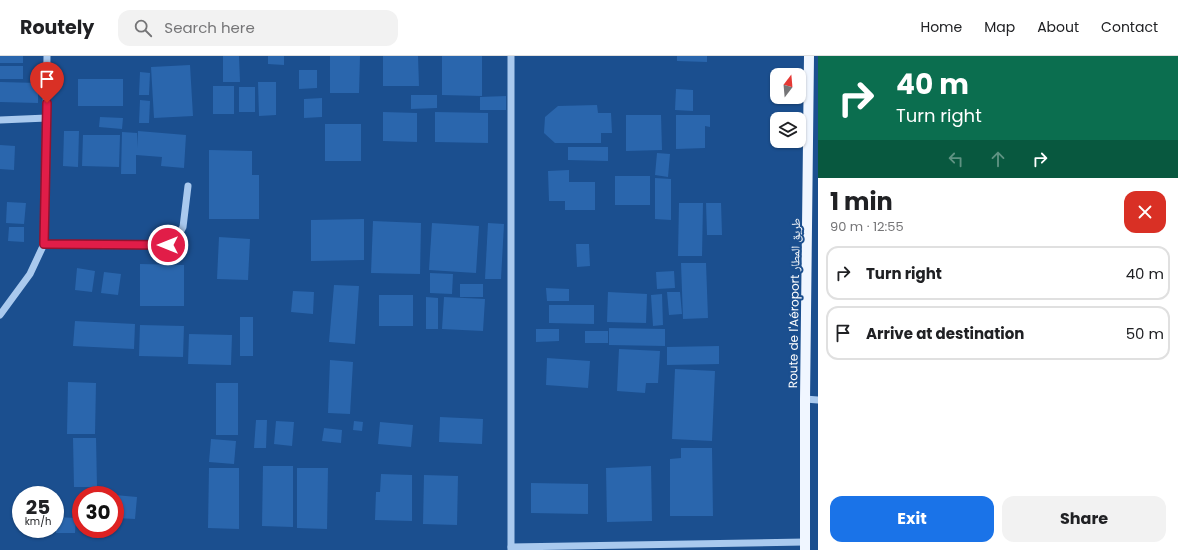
<!DOCTYPE html>
<html lang="en">
<head>
<meta charset="utf-8">
<style>
  :root { --surface:#fff; --page:#f2f2f2; --text:#202124; --muted:#757577; --line:#e0e0e0; --accent:#1a73e8 }
  body { margin:0; font-family:Poppins,"Noto Naskh Arabic",sans-serif; background:var(--page); color:var(--text); height:100vh; display:flex; flex-direction:column; font-size:15px; white-space:nowrap }
  * { box-sizing:border-box; margin:0 }
  p { font-size:13px; color:var(--muted) }
  .icon { flex:none; width:22px; height:22px; fill:none; stroke:currentColor; stroke-width:2; stroke-linecap:round; stroke-linejoin:round }
  .map { position:relative; flex:1; overflow:hidden }
  .details { display:flex; flex-direction:column; background:var(--surface); width:360px }
  .details>* { flex:none }
  .banner { background:#0b6e4f; color:#fff; overflow:hidden }
  .needle { width:26px; rotate:16deg }
  .fabs { position:absolute; left:770px; top:12px; display:grid; gap:8px }
  .fabs a { display:grid; place-items:center; width:36px; height:36px; border-radius:8px; background:var(--surface); box-shadow:0 1px 3px #0004; font-size:20px }
  .speed { position:absolute; left:12px; top:430px; display:flex; gap:8px; font-size:20px; font-weight:700; text-align:center }
  .speed>* { display:grid; place-content:center; width:52px; height:52px; border-radius:50%; background:var(--surface); box-shadow:0 1px 3px #0004; line-height:1 }
  .speed small { font-size:10px; font-weight:400 }
  .speed .limit { border:6px solid #d22; background:#fff; color:#111 }
  .pin { position:absolute; display:grid; place-items:center; width:34px; height:34px; color:#fff; margin:-41px -17px; border-radius:50% 50% 50% 0; rotate:-45deg; box-shadow:0 0 4px #0007 }
  .pin .icon { rotate:45deg }
  .me { position:absolute; width:44px; margin:-22px; rotate:270deg; stroke-linejoin:round; filter:drop-shadow(0 0 3px #0008) }
  .turn { display:flex; align-items:center; gap:14px; height:84px; padding:0 12px; font-size:18px }
  .turn .icon { width:52px; height:52px; stroke-width:2.5 }
  .turn b { display:block; font-size:28px; line-height:34px }
  .lanes { display:flex; align-items:center; height:38px; padding:0 12px; background:#0003; justify-content:center; gap:20px; direction:ltr }
  .lanes .off { opacity:.35 }
  .round { display:grid; place-items:center; flex:none; width:42px; height:42px; border-radius:12px; background:var(--page) }
  .head { display:flex; align-items:center; justify-content:space-between; height:68px; padding:0 12px }
  h1 { font-size:24px; font-weight:700; line-height:30px }
  .button { display:flex; gap:8px; margin-top:auto; padding:8px 12px }
  .button a { flex:1; height:46px; border-radius:12px; background:var(--accent); color:#fff; font-size:16px; font-weight:700; line-height:46px; text-align:center }
  .button a+a { background:var(--page); color:var(--text) }
  ul { padding:0; list-style:none }
  li { display:flex; align-items:center; gap:12px; height:54px; margin:0 8px 6px; padding:0 4px; border:2px solid var(--line); border-radius:12px }
  li div { flex:1 }
  li b { display:block; font-size:15px }
  li em { font-style:normal }
  header { display:flex; align-items:center; gap:24px; box-sizing:border-box; height:56px; padding:0 20px; background:var(--surface); border-bottom:1px solid var(--line) }
  header strong { font-size:19px }
  nav { display:flex; gap:22px; margin-inline-start:auto; font-size:14px }
  .search { width:280px; height:36px; background:var(--page); display:flex; align-items:center; gap:10px; box-sizing:border-box; padding:0 14px; border-radius:12px; color:var(--muted); font-size:15px }
  main { display:flex; flex:1; min-height:0 }
  .map>svg:first-child { display:block }
  .building { fill:#2a66ad }
  .lines { fill:none; stroke-linecap:round; stroke-linejoin:round }
  .minor { stroke:#a9c9ee; stroke-width:7 }
  .major { stroke:#f0f6ff; stroke-width:10 }
  .route-casing { stroke:#92132f; stroke-width:10 }
  .route { stroke:#e11d48; stroke-width:7 }
  .labels { text-anchor:middle; dominant-baseline:central; stroke-width:4; stroke-linejoin:round; paint-order:stroke }
  .street-label { font-size:12px; fill:#fff; stroke:#1b4f8f }
</style>
</head>
<body>
<header>
<strong>Routely</strong>
<div class="search"><svg class="icon" aria-label="search" viewBox="0 0 24 24"><circle cx="10" cy="10" r="6"/><path d="M15 15l6 6"/></svg>Search here</div>
<nav><a>Home</a><a>Map</a><a>About</a><a>Contact</a></nav>
</header>
<main>
<div class="map">
<svg width="818" height="494" viewBox="0 0 818 494">
  <rect width="100%" height="100%" fill="#1b4f8f"/>
  <g class="building">
    <rect x="0" y="0" width="23" height="7"/>
    <polygon points="223,0 239,0 240,26 223,26"/>
    <polygon points="268,0 284,0 284,9 268,8"/>
    <polygon points="330,0 360,0 359,37 330,37"/>
    <polygon points="383,0 418,0 419,30 383,30"/>
    <polygon points="442,0 482,0 482,40 442,39"/>
    <polygon points="677,0 707,0 707,6 677,5"/>
    <polygon points="190,9 193,60 154,62 151,11"/>
    <rect x="0" y="10" width="23" height="13"/>
    <polygon points="299,14 317,14 317,32 299,33"/>
    <polygon points="140,16 150,17 149,39 139,39"/>
    <rect x="78" y="23" width="45" height="27"/>
    <polygon points="0,26 38,27 38,47 0,46"/>
    <polygon points="258,26 276,26 276,59 259,60"/>
    <rect x="213" y="30" width="21" height="28"/>
    <rect x="239" y="31" width="16" height="25"/>
    <polygon points="676,33 693,34 693,55 675,54"/>
    <polygon points="411,39 437,39 437,52 411,53"/>
    <polygon points="506,40 506,54 480,54 480,41"/>
    <polygon points="322,42 322,61 304,62 304,43"/>
    <polygon points="140,44 150,45 149,67 139,67"/>
    <polygon points="597,49 598,57 611,57 612,77 601,77 601,87 555,87 544,77 545,61 558,50"/>
    <polygon points="383,56 417,57 417,86 383,85"/>
    <polygon points="435,56 488,57 488,87 435,86"/>
    <polygon points="626,59 661,59 662,94 626,95"/>
    <polygon points="676,59 710,59 710,71 705,70 705,92 676,93"/>
    <polygon points="100,61 123,62 122,73 99,71"/>
    <rect x="325" y="68" width="36" height="37"/>
    <polygon points="64,75 79,75 78,111 63,110"/>
    <polygon points="138,75 186,79 184,112 161,110 162,101 136,99 136,118 121,118 122,76 137,77 137,92"/>
    <polygon points="83,79 120,79 119,111 82,110"/>
    <polygon points="0,89 15,90 14,114 0,113"/>
    <polygon points="568,91 608,91 608,105 568,104"/>
    <polygon points="209,94 252,95 252,119 259,119 259,163 209,163"/>
    <polygon points="657,97 670,98 668,121 655,119"/>
    <polygon points="569,114 569,126 595,126 595,154 565,154 565,145 549,145 548,115"/>
    <rect x="615" y="120" width="35" height="29"/>
    <polygon points="655,122 671,123 671,164 655,163"/>
    <polygon points="7,146 26,147 24,168 6,167"/>
    <polygon points="679,147 703,147 702,200 678,200"/>
    <polygon points="706,147 721,147 722,179 707,179"/>
    <polygon points="364,163 364,204 311,205 311,164"/>
    <polygon points="373,165 421,167 420,218 371,217"/>
    <polygon points="432,167 479,170 476,217 429,214"/>
    <polygon points="488,167 504,168 501,223 485,223"/>
    <polygon points="9,171 24,171 24,186 8,185"/>
    <polygon points="219,181 250,183 248,224 217,223"/>
    <polygon points="576,188 589,188 590,210 577,211"/>
    <polygon points="681,207 706,207 708,262 683,263"/>
    <polygon points="140,208 184,209 184,250 140,250"/>
    <polygon points="77,212 95,215 92,236 75,234"/>
    <polygon points="674,215 675,232 657,233 656,216"/>
    <polygon points="104,216 121,218 118,239 101,237"/>
    <polygon points="430,217 453,218 452,238 430,237"/>
    <rect x="460" y="228" width="23" height="13"/>
    <polygon points="334,229 359,230 355,288 329,286"/>
    <polygon points="546,232 569,233 569,245 547,245"/>
    <polygon points="293,235 314,236 313,258 291,256"/>
    <polygon points="608,236 647,238 646,267 607,266"/>
    <polygon points="667,236 680,236 682,258 669,259"/>
    <polygon points="662,238 663,269 653,270 651,239"/>
    <rect x="379" y="239" width="34" height="31"/>
    <polygon points="426,241 438,242 438,273 426,273"/>
    <polygon points="444,241 485,243 483,275 442,273"/>
    <polygon points="549,249 594,249 594,268 549,267"/>
    <rect x="240" y="261" width="13" height="39"/>
    <polygon points="75,265 135,268 134,293 73,290"/>
    <polygon points="140,269 184,270 183,301 139,300"/>
    <polygon points="609,272 665,273 665,290 609,289"/>
    <polygon points="536,273 559,273 559,285 536,286"/>
    <rect x="585" y="275" width="23" height="12"/>
    <polygon points="189,278 232,279 231,309 188,308"/>
    <polygon points="719,290 719,308 667,309 667,291"/>
    <polygon points="619,293 660,295 658,327 646,327 645,337 617,335"/>
    <polygon points="547,302 590,305 588,332 546,329"/>
    <polygon points="330,304 353,306 350,358 328,357"/>
    <polygon points="675,313 715,315 712,385 672,383"/>
    <polygon points="68,326 96,327 95,378 67,378"/>
    <rect x="216" y="327" width="22" height="52"/>
    <polygon points="440,361 483,363 482,388 439,386"/>
    <polygon points="256,364 267,364 266,392 254,392"/>
    <polygon points="276,365 294,366 292,390 274,388"/>
    <polygon points="354,365 363,366 362,375 353,374"/>
    <polygon points="380,366 413,369 411,391 378,388"/>
    <polygon points="324,372 342,374 341,387 322,385"/>
    <polygon points="73,382 96,382 97,431 74,431"/>
    <polygon points="211,383 236,385 234,408 209,406"/>
    <polygon points="681,392 712,392 713,460 670,460 670,403 681,402"/>
    <polygon points="263,410 293,410 293,471 262,470"/>
    <polygon points="651,410 652,465 607,466 606,412"/>
    <polygon points="209,412 239,412 239,473 208,472"/>
    <polygon points="297,412 328,412 327,473 297,472"/>
    <polygon points="381,418 412,419 412,465 375,464 376,436 380,436"/>
    <polygon points="424,419 458,420 457,469 423,468"/>
    <polygon points="531,427 588,428 588,458 531,457"/>
    <polygon points="115,439 137,441 135,463 115,462"/>
    <polygon points="56,461 76,462 75,477 56,477"/>
  </g>
  <g class="lines">
    <g class="minor">
      <polyline points="0,64 47,62"/>
      <polyline points="44,188 168,189 177,182 183,171 188,130"/>
      <polyline points="0,259 30,218 44,188 47,0"/>
      <polyline points="805,343 818,344"/>
      <polyline points="511,491 805,486"/>
      <polyline points="511,494 511,0"/>
    </g>
    <polyline class="major" points="805,494 805,343 809,0"/>
  </g>
  <g class="lines">
    <defs>
      <polyline id="route" points="47,47 44,188 168,189"/>
    </defs>
    <use href="#route" class="route-casing"/>
    <use href="#route" class="route"/>
  </g>
  <g class="labels">
    <g class="street-label">
      <text transform="translate(794 247) rotate(-89)">Route de l'Aéroport طريق المطار</text>
    </g>
  </g>
</svg>
<div class="fabs">
<a><svg class="needle" viewBox="-14 -14 28 28"><path d="M0-13l5 13h-10z" fill="#e53935"/><path d="M0 13l5-13h-10z" fill="#757577"/></svg></a>
<a><svg class="icon" aria-label="layers" viewBox="0 0 24 24"><path d="M12 4l9 5-9 5-9-5zM3 14l9 5 9-5"/></svg></a>
</div>
<div class="speed"><div>25<small>km/h</small></div><div class="limit">30</div></div>
<div class="pin" style="left:47px;top:47px;background:#d93025"><svg class="icon" aria-label="arrive" viewBox="0 0 24 24"><path d="M6 21V4h12l-3 4 3 4H6"/></svg></div>
<svg class="me" style="left:168px;top:189px" viewBox="-20 -20 40 40"><circle r="17" fill="#e11d48" stroke="#fff" stroke-width="3"/><path d="M0-11L8 9 0 5-8 9z" fill="#fff"/></svg>
</div>
<section class="details">
<div class="banner">
<div class="turn"><svg class="icon" aria-label="right" viewBox="0 0 24 24"><path d="M7 20v-9h11M14 6l5 5-5 5"/></svg><div><b>40 m</b>Turn right</div></div>
<div class="lanes"><svg class="icon off" aria-label="left" viewBox="0 0 24 24"><path d="M17 20v-9H6M10 6l-5 5 5 5"/></svg><svg class="icon off" aria-label="ahead" viewBox="0 0 24 24"><path d="M12 20V5M6 11l6-6 6 6"/></svg><svg class="icon" aria-label="right" viewBox="0 0 24 24"><path d="M7 20v-9h11M14 6l5 5-5 5"/></svg></div>
</div>
<div class="head"><div><h1>1 min</h1><p>90 m · 12:55</p></div><a class="round" style="background:#d93025;color:#fff"><svg class="icon" aria-label="close" viewBox="0 0 24 24"><path d="M6 6l12 12M18 6L6 18"/></svg></a></div>
<ul>
<li><svg class="icon" aria-label="right" viewBox="0 0 24 24"><path d="M7 20v-9h11M14 6l5 5-5 5"/></svg><div><b>Turn right</b></div><em>40 m</em></li>
<li><svg class="icon" aria-label="arrive" viewBox="0 0 24 24"><path d="M6 21V4h12l-3 4 3 4H6"/></svg><div><b>Arrive at destination</b></div><em>50 m</em></li>
</ul>
<div class="button"><a>Exit</a><a>Share</a></div>
</section>
</main>
</body>
</html>
